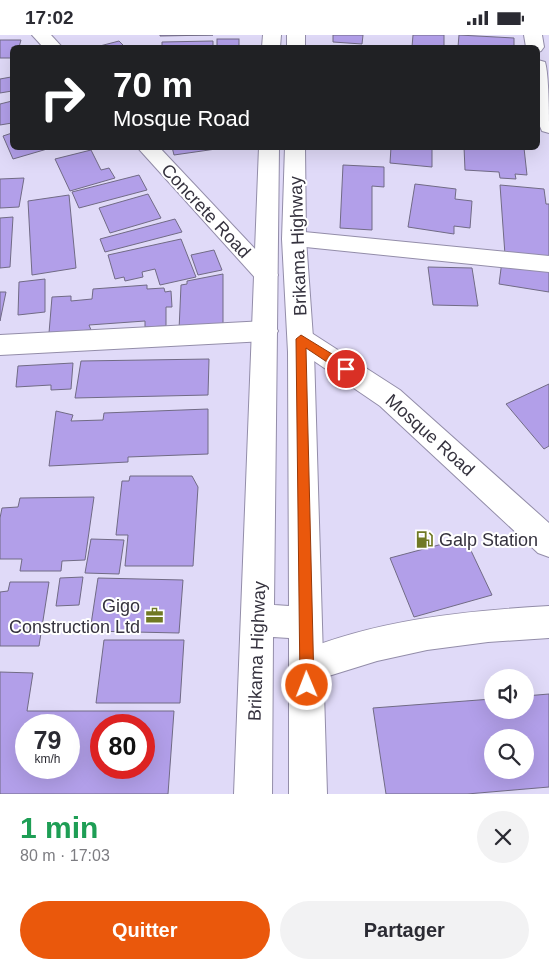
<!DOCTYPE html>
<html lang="fr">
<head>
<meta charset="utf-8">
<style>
  :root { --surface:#fff; --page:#f2f2f3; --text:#2b2b33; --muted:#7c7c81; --accent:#ea580c }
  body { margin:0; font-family:Helvetica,sans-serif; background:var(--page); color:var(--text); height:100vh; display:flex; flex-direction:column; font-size:19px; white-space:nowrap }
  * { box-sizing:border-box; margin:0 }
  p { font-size:16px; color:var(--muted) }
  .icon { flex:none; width:28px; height:28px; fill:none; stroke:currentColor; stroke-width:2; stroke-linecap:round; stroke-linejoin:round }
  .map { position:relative; height:759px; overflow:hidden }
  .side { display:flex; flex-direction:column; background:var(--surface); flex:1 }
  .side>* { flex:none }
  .guide { position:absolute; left:10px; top:10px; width:530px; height:105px; border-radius:8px; box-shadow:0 5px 20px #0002; background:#202124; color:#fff; overflow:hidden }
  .controls { position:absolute; left:484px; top:634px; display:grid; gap:10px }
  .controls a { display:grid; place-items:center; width:50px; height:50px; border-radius:50%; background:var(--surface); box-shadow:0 5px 20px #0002; font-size:25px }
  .speed { position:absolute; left:15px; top:679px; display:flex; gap:10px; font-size:25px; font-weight:700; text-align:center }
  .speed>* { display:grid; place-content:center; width:65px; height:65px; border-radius:50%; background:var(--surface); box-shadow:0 5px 20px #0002; line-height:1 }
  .speed small { font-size:12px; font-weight:400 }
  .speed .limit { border:8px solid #d22; background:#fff; color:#111 }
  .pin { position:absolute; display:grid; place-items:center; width:42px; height:42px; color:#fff; margin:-21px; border:2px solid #fff; border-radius:50%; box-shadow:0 1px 5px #0007 }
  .me { position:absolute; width:55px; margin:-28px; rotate:359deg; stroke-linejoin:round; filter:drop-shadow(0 0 4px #0008) }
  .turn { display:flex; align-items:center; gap:18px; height:105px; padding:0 20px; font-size:22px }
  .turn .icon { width:65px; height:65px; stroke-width:2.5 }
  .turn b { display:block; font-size:35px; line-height:42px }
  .round { display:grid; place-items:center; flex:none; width:52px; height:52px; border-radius:26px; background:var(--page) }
  .head { display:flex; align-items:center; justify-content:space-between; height:85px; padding:0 20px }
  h1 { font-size:30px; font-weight:800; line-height:38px; color:#1e9e55 }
  .primary-button { display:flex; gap:10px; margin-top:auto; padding:10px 20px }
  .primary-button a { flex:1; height:58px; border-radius:30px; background:var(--accent); color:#fff; font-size:20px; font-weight:800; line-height:58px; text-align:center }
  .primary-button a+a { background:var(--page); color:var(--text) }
  .status { display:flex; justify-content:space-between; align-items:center; height:35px; padding:0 25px; background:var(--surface); direction:ltr }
  .status svg { height:14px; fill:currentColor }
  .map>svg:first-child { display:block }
  .building { fill:#b29fe9; stroke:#716b85; fill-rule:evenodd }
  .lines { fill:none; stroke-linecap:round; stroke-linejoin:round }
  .minor-casing { stroke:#938da9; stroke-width:2 }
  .highway-casing { stroke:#938da9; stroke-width:2 }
  .minor { fill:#fff; fill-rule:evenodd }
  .highway { fill:#fff; fill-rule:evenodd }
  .route { fill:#ea580c; stroke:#983908 }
  .labels { text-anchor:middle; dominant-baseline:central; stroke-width:4; stroke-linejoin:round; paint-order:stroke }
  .street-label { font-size:18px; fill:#35323e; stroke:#fff }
  .poi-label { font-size:18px; fill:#35323e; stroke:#fff; text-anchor:start }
</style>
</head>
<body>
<div class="status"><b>17:02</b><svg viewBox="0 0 49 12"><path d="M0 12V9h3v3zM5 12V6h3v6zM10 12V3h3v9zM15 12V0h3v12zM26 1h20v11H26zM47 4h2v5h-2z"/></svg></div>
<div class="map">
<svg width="549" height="759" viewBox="0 0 549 759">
  <rect width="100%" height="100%" fill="#e0daf8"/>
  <g class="building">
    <polygon points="160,0 213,0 160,1"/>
    <polygon points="333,0 363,0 362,9 333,7"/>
    <polygon points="413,0 444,0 444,12 412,12"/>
    <polygon points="459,0 514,3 514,12 458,12"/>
    <rect x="217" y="4" width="22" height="8"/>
    <polygon points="0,5 21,5 19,12 12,12 12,23 0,23"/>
    <polygon points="119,6 125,12 96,12"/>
    <polygon points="213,6 213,12 162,12 162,7"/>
    <polygon points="11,42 12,56 0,58 0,44"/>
    <polygon points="12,66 12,88 0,90 0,69"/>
    <polygon points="12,98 12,112 54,112 13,124 3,101"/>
    <polygon points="172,112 216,112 216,114 174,120"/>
    <polygon points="391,112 432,112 432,132 390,128"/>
    <polygon points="464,112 524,113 527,140 515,139 516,144 500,143 499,137 465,135"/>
    <polygon points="91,115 101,135 109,133 115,143 70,156 55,124"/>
    <polygon points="343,130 384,132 384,152 372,151 372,195 340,193"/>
    <polygon points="139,140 147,155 79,173 72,157"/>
    <polygon points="24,143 19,172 0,173 0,144"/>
    <polygon points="415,149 456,154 455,164 472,166 470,193 454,191 454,199 408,192"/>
    <polygon points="500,150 544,154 546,169 549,169 549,224 505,220"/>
    <polygon points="148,159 161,183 110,198 99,173"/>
    <polygon points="69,160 76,233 32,240 28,166"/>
    <polygon points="13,182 10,232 0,233 0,183"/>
    <polygon points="175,184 182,197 105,217 100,204"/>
    <polygon points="181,204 196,242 160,250 155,234 142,237 143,242 125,246 124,242 115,244 108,220"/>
    <polygon points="214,215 222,235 198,240 191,220"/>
    <polygon points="502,226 549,234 549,257 499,249"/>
    <polygon points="428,232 472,233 478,271 433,270"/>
    <polygon points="223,239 223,294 179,295 181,250 187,249 187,246"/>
    <polygon points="45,244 45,277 18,280 19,247"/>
    <polygon points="147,250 147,254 164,253 165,257 171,256 172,272 166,272 166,291 145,292 145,286 89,290 91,295 49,298 52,262 71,261 71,266 92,264 93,254"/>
    <polygon points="0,257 6,257 0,286"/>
    <polygon points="209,324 208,360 75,363 81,326"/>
    <polygon points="73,328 71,354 51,355 51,350 16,352 18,331"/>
    <polygon points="549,349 549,411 544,414 506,369"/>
    <polygon points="208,374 208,419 128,422 128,427 49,431 56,376 73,380 71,386 103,385 104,378"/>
    <polygon points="130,441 192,441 198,452 193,531 125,531 128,500 116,500 122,446 129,446"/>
    <polygon points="94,462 85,525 62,526 61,536 20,536 22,524 0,524 0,483 2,473 18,472 20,463"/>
    <polygon points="465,503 492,560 414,582 390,523"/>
    <polygon points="91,504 124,505 119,539 85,538"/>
    <polygon points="83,542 79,570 56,571 60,543"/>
    <polygon points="98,543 183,545 179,598 90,596"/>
    <polygon points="10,547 49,547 39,611 0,611 0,557 8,556"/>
    <polygon points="104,605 184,605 180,668 96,668"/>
    <path d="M0,637L33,638L27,676H174L168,759H0ZM26,690H69V732H26ZM101,690H144V732H101Z"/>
    <path d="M549,659V752L467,759H386L373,673L492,664V675H525V661ZM492,702H525V735H492Z"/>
  </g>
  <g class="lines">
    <defs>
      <g id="minor">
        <polygon points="32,0 51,0 62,12 43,12"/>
        <polygon points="524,0 542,0 544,12 541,16 538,17 538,12 526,12"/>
        <path d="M538,25L545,27C549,40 549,81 549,98L542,96L538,87Z"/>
        <polygon points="137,112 159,112 274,234 278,240 274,246 266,249 258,246"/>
        <polygon points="294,196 549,221 549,237 286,210 282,204 286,198"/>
        <polygon points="265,286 274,289 278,296 274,303 265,306 0,320 0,300"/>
        <polygon points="301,294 310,297 400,355 549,488 549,522 538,518 380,371 292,311 288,304 292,297"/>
        <path d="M549,571V603L488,607L427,615L377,626L306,648L294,643L289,631L294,619C375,585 462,576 549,571Z"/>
      </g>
      <g id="highway">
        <polygon points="263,0 281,0 280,12 262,12"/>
        <rect x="287" y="0" width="18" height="12"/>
        <polygon points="259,112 279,112 274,570 289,571 288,317 282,204 285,112 305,112 306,204 314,317 327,759 289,759 289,603 273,602 272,759 234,759"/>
      </g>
    </defs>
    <use href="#minor" class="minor-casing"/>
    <use href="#highway" class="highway-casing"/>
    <use href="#minor" class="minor"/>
    <use href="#highway" class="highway"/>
  </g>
  <polygon class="route" points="301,300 350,330 351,334 346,338 342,337 306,313 314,650 312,655 307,657 302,655 300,650 296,304"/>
  <defs>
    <symbol id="fuel-bare" viewBox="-9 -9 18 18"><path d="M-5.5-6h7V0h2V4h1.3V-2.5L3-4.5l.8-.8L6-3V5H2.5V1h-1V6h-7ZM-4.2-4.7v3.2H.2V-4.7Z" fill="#707924" stroke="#fff" stroke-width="2.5" paint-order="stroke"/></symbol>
    <symbol id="office-bare" viewBox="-9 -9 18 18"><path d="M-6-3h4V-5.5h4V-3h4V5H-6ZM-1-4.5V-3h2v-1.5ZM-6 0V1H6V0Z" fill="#707924" stroke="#fff" stroke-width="2.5" paint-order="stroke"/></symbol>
  </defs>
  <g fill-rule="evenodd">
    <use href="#fuel-bare" x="412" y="492" width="25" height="25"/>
    <use href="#office-bare" x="142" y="568" width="25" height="25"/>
  </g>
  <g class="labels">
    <g class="street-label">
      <text transform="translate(206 176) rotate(47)">Concrete Road</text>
      <text transform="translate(298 211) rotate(-92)">Brikama Highway</text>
      <text transform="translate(430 400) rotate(42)">Mosque Road</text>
      <text transform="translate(257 616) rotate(-88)">Brikama Highway</text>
    </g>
    <g class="poi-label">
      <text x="439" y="505">Galp Station</text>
      <text x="140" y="571" text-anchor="end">Gigo<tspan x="140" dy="21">Construction Ltd</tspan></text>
    </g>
  </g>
</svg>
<div class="controls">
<a><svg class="icon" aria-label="sound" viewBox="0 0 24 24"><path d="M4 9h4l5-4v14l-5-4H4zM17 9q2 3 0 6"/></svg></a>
<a><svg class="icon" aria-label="search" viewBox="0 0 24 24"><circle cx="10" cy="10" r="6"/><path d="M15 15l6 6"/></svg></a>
</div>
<div class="speed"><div>79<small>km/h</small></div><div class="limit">80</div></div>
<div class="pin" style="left:346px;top:334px;background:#d93025"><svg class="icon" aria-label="arrive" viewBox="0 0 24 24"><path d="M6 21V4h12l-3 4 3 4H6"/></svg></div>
<svg class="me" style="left:307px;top:650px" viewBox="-20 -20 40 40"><circle r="17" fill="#ea580c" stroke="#fff" stroke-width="3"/><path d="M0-11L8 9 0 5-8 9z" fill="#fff"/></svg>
<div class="guide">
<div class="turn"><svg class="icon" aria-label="right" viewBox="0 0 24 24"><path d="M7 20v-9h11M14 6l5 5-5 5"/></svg><div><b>70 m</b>Mosque Road</div></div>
</div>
</div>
<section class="side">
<div class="head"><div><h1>1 min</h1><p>80 m · 17:03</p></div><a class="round"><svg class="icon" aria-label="close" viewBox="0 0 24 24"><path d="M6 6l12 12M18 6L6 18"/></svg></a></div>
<div class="primary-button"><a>Quitter</a><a>Partager</a></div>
</section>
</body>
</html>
